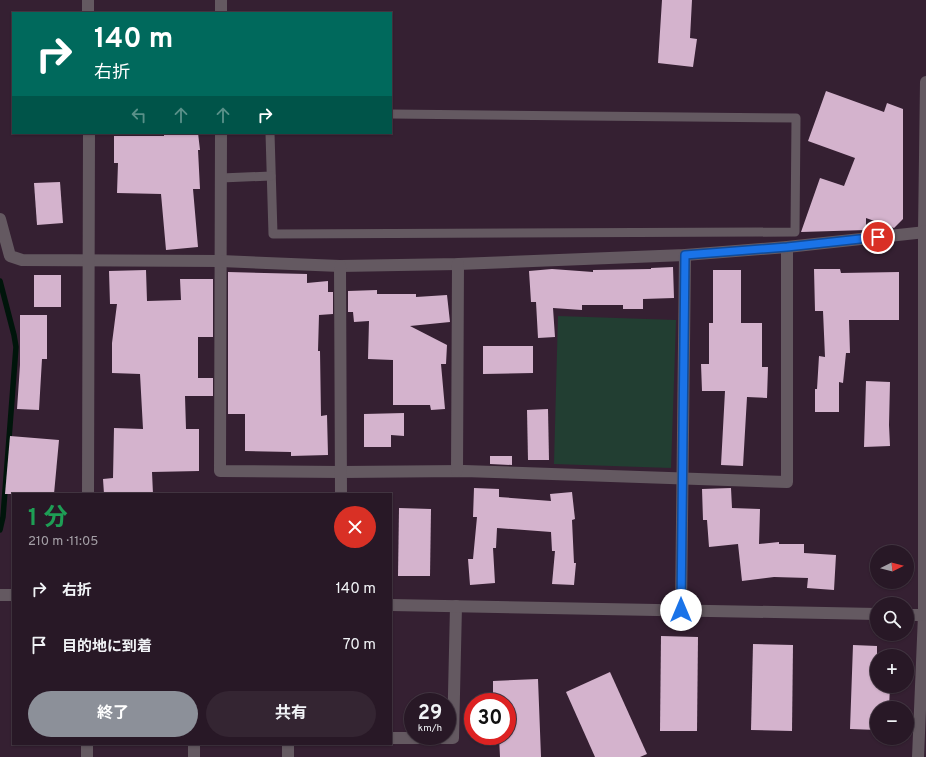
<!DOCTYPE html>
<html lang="ja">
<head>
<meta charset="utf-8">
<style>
  :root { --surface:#281826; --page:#342532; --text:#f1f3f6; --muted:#a5a0a7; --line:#443743; --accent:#8c9099 }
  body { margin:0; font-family:Overpass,"Noto Sans JP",sans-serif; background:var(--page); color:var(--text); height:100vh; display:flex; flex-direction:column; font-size:15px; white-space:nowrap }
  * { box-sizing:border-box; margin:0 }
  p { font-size:13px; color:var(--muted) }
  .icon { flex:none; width:22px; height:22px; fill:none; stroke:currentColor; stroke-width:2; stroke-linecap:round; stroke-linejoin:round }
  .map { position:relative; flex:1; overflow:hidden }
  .drawer { position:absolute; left:12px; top:493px; width:380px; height:252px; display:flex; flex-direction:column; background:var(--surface); border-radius:0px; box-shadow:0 1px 3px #0004,0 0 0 1px var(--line) }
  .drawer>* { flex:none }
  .banner { position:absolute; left:12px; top:12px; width:380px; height:122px; border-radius:0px; box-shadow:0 1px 3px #0004,0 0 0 1px var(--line); background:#00695c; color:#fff; overflow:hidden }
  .needle { width:26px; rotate:84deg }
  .buttons { position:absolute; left:870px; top:545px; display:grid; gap:8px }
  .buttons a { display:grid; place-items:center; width:44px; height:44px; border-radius:50%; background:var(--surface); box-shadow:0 1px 3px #0004,0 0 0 1px var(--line); font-size:20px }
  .speed { position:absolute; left:404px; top:693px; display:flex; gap:8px; font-size:20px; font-weight:700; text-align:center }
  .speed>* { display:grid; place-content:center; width:52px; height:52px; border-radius:50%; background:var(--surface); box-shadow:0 1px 3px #0004,0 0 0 1px var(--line); line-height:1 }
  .speed small { font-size:10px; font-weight:400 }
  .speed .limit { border:6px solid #d22; background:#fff; color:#111 }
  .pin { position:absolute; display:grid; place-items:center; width:34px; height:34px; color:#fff; margin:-17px; border:2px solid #fff; border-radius:50%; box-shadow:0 1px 4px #0007 }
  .me { position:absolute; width:44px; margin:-22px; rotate:0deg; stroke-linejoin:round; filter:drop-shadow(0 0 3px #0008) }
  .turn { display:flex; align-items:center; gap:14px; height:84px; padding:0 16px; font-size:18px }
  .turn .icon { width:52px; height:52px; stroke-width:2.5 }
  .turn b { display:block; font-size:28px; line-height:34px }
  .lanes { display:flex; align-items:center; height:38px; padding:0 16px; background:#0003; justify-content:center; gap:20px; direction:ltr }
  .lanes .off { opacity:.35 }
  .round { display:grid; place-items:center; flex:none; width:42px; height:42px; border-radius:21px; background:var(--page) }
  .headline { display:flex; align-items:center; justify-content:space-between; height:68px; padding:0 16px }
  h1 { font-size:24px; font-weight:700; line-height:30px; color:#1e9e55 }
  .action { display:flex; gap:8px; margin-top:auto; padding:8px 16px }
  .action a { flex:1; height:46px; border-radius:24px; background:var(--accent); color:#fff; font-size:16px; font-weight:700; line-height:46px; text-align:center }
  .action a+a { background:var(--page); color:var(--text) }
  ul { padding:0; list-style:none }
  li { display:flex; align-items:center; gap:12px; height:56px; padding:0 16px }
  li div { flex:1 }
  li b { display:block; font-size:15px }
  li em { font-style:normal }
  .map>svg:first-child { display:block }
  .green { fill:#223e32 }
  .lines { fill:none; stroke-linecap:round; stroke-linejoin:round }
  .stream { stroke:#00150b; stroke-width:5.5 }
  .building { fill:#d4b3cd }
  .service { stroke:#645961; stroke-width:9 }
  .minor { stroke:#645961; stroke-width:12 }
  .tertiary { stroke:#645961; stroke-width:12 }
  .route-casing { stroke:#114b97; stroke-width:10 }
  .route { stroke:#1a73e8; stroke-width:7 }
</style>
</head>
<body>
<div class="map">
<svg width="926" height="757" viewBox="0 0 926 757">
  <rect width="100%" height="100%" fill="#352032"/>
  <polygon class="green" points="558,316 676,320 671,468 554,464"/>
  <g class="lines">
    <polyline class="stream" points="0,281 14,335 16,347 3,517 0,530"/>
  </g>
  <g class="building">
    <polygon points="662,0 692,0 690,38 697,39 693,67 658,63"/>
    <polygon points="826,91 884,112 887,103 903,109 903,219 894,228 866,218 866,230 801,232 820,178 844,186 855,158 808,141"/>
    <polygon points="164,133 198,133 200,150 198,150 200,189 193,189 198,247 166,250 161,194 117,193 118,163 114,163 114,136 164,136"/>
    <polygon points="60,182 63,223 37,225 34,183"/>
    <polygon points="673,267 674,298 643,299 643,309 623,309 623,305 582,305 582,310 553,308 555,337 538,338 536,302 531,302 529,271 552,269 593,272 593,270 651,269 651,268"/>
    <polygon points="814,269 840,269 841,273 899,272 899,320 849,320 850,353 846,353 843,383 839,382 839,412 815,412 815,389 817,389 819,356 825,357 823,311 815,311"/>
    <polygon points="146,270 147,301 181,300 180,279 213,279 213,337 198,337 198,378 213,378 213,396 185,396 186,429 199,429 199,471 152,472 153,494 104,494 103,479 113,478 114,428 143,429 140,374 112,373 112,343 117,304 110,304 109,271"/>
    <polygon points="713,270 741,270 741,323 762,323 762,367 768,367 767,398 747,397 743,466 721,465 725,391 702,391 701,364 709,364 709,323 713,323"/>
    <polygon points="228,272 307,274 307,283 328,281 328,292 333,292 333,314 319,315 318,351 320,351 321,416 327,415 328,455 291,456 291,452 245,451 245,414 228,414"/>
    <rect x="34" y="275" width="27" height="32"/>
    <polygon points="377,290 377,294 416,294 416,297 447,295 450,322 410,326 447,345 446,364 441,364 445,409 431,410 430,405 393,405 393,360 368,359 369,321 354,322 353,312 348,312 348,291"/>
    <polygon points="20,315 47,315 47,359 42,359 39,410 17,409 20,365"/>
    <polygon points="483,346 533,346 533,373 483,374"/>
    <polygon points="866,381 890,382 889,425 890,446 864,447"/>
    <polygon points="548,409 549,460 528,460 527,410"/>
    <polygon points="404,413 404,436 391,435 391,447 364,447 364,414"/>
    <polygon points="10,436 59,440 54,494 5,494"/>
    <polygon points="490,456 512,456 512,465 490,464"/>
    <polygon points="474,488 499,489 499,497 551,501 550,494 572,492 575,519 572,520 574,563 576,563 574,585 552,584 555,551 552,551 551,532 497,528 496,548 493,548 495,583 470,585 468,559 473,559 477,517 473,517"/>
    <polygon points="731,488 732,508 760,509 759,544 779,542 779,544 804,544 804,553 836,555 834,590 807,588 808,578 774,577 742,581 738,544 709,547 707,520 703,520 702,489"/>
    <polygon points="399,508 431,509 430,576 398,576"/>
    <polygon points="661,636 698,637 697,731 660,731"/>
    <polygon points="753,644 793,645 792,731 751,730"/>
    <polygon points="853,645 877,646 877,686 890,686 889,708 877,708 877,730 850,729"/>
    <polygon points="610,672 647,754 640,757 595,757 566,692"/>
    <polygon points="538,679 541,757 500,757 499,736 507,736 507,702 493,702 493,681"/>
  </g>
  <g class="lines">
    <g class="service">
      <polyline points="270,133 273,234 795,232 796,118 391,114"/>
      <polyline points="221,178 271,176"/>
    </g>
    <g class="minor">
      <polyline points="221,0 221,13"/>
      <polyline points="221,133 220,471 341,472 464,471 787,482 787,247"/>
      <polyline points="0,219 10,256 22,260 221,261 340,266 458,264 685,255 787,247 926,232"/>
      <polyline points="924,231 926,82"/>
      <polyline points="340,266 341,494"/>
      <polyline points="457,471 458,264"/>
      <polyline points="681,610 685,255"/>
      <polyline points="391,738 453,738 456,606"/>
      <polyline points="194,744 194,757"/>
      <polyline points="288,757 288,744"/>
      <polyline points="918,757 924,615"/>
    </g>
    <g class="tertiary">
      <polyline points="88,0 88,13"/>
      <polyline points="88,494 89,133"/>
      <polyline points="0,595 13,595"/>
      <polyline points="391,605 877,614"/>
      <polyline points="907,615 926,615"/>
      <polyline points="924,615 924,231"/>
      <polyline points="87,757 87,744"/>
    </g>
  </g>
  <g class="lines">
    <defs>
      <polyline id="route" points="681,610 685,255 787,247 878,237"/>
    </defs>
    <use href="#route" class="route-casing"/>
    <use href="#route" class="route"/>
  </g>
</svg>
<div class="buttons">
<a><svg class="needle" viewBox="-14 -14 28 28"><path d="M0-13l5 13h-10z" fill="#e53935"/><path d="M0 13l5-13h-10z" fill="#a5a0a7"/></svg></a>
<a><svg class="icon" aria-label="search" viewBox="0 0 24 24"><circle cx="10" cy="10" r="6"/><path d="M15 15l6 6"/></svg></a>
<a>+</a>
<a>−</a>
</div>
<div class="speed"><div>29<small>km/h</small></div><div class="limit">30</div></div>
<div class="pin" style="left:878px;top:237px;background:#d93025"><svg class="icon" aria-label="arrive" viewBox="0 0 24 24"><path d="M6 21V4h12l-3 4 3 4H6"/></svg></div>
<svg class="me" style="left:681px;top:610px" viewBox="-20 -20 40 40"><circle r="19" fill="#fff"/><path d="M0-13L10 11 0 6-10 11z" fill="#1a73e8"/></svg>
<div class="banner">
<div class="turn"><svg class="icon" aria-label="right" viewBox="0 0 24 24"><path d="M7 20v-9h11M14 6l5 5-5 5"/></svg><div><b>140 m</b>右折</div></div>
<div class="lanes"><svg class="icon off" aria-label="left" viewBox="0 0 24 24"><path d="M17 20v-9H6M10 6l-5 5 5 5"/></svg><svg class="icon off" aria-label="ahead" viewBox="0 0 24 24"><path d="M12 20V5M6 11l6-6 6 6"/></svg><svg class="icon off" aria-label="ahead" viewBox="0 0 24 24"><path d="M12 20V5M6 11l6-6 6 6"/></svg><svg class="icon" aria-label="right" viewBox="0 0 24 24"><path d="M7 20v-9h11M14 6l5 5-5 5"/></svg></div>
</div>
<section class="drawer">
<div class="headline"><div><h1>1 分</h1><p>210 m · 11:05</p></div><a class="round" style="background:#d93025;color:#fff"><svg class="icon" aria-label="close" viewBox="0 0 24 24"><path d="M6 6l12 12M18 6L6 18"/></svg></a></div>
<ul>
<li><svg class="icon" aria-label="right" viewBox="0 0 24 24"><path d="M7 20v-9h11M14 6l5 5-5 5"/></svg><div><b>右折</b></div><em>140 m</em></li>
<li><svg class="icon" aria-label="arrive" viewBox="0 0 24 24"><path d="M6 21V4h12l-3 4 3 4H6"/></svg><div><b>目的地に到着</b></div><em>70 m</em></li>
</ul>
<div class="action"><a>終了</a><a>共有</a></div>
</section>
</div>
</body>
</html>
